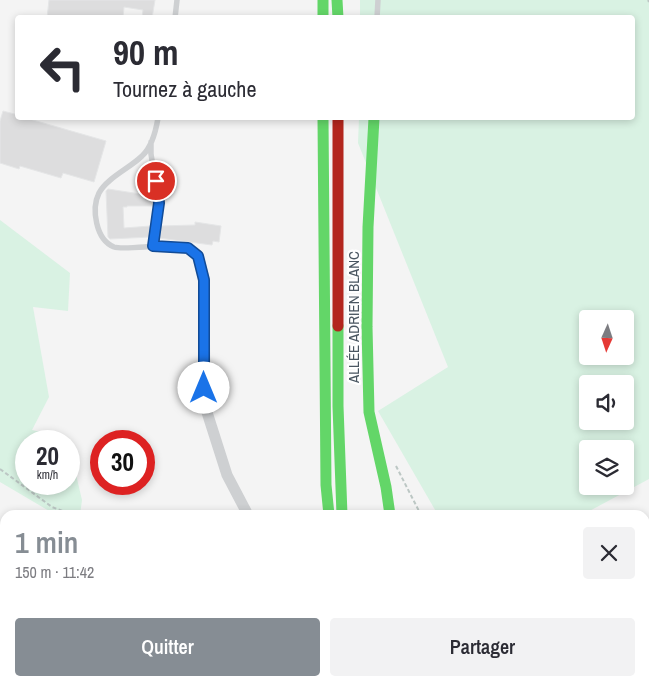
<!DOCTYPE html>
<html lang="fr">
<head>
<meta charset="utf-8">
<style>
  :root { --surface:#fff; --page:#f2f2f3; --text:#2b2b33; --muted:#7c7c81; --accent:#868d94 }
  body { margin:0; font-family:"Archivo Narrow",sans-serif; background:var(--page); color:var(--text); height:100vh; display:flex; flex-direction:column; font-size:19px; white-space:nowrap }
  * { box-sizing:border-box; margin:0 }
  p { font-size:16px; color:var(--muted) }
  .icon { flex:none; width:28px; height:28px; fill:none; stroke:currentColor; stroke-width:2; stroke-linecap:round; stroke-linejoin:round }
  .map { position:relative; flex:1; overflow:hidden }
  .side { position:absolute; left:0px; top:510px; width:650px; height:176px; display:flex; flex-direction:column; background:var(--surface); border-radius:15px 15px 0 0; box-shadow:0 2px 8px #0003 }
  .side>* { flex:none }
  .guide { position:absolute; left:15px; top:15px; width:620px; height:105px; border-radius:5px; box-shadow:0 2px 8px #0003; background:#fff; color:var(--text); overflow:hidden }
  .needle { width:32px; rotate:183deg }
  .tools { position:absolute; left:579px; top:310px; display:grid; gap:10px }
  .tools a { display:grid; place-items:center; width:55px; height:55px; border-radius:5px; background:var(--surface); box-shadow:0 2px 8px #0003; font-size:25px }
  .speed { position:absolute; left:15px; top:430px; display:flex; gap:10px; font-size:25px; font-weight:700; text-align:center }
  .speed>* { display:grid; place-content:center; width:65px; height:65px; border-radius:50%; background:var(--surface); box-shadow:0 2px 8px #0003; line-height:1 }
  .speed small { font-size:12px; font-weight:400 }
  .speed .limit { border:8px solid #d22; background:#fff; color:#111 }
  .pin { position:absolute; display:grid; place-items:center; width:42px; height:42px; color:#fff; margin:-21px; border:2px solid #fff; border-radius:50%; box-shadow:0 1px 5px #0007 }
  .me { position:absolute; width:55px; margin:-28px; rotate:0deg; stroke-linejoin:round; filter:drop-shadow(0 0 4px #0008) }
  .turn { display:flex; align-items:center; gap:18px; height:105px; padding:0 15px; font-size:22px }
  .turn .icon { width:65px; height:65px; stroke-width:2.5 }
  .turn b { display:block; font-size:35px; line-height:42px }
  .round { display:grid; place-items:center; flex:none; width:52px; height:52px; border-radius:5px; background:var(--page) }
  .head { display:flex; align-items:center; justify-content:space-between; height:85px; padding:0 15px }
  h1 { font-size:30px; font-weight:600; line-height:38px; color:var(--accent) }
  .primary-button { display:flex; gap:10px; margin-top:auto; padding:10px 15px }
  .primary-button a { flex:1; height:58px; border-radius:5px; background:var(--accent); color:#fff; font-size:20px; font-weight:600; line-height:58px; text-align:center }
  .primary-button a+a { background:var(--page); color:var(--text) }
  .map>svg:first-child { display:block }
  .green { fill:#d9f2e3; fill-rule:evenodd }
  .building { fill:#ddddde; stroke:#e5e6e7 }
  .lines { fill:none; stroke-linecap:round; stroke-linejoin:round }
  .path { stroke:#bcc7c4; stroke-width:2; stroke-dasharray:4 2.5; stroke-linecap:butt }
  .lane { stroke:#ced0d2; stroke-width:5.5 }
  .street { stroke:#ced0d2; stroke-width:11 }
  .fast { stroke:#63d668; stroke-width:11 }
  .jam { stroke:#b3261e; stroke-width:11 }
  .route-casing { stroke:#114b97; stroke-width:12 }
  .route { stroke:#1a73e8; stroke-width:9 }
  .labels { text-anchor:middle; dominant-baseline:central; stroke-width:4.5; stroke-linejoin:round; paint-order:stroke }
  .street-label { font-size:15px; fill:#4a5661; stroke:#fff }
</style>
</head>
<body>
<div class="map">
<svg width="649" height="686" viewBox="0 0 649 686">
  <rect width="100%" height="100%" fill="#f4f4f4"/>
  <g class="green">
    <path d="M360,0H649V479L582,515H438L378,411L448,367L358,143L359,118H632V18L360,17ZM588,319H625V356H588ZM588,384H625V421H588ZM588,449H625V486H588Z"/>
    <polygon points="0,220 70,273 68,311 33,307 49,397 32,430 67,438 68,441 26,441 26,484 69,484 69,445 82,500 80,515 56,515 0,482"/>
    <polygon points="649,609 649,686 376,686 375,681 645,681 645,610"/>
    <polygon points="0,632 5,640 5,681 31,681 34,686 0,686"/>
  </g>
  <g class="building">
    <polygon points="49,0 155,0 152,18 142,18 143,10 124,7 123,18 47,18"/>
    <polygon points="3,111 18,115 18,118 26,118 106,141 94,182 63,173 61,178 20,166 19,169 0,163 0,121"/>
    <polygon points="108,189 153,196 153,206 127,206 127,207 123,207 124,228 151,226 150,237 110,239 108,237 106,191"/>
    <polygon points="195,222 221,226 219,242 213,241 212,245 159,238 161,226 195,225"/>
  </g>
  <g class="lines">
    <g class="path">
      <polyline points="648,0 649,2"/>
      <polyline points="396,466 421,515"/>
      <polyline points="0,469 52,507 73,515"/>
      <polyline points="231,681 234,686"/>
      <polyline points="492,681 498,686"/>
      <polyline points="629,686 629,681"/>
    </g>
    <g class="lane">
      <polyline points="175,18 177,0"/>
      <polyline points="377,18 378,0"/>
      <path d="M151,142V154L159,203L153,246C146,247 120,249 114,247C96,240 91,209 99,193C107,178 130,168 142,156C152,147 156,130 158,118"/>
      <polyline points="153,246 188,248 198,256"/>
    </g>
    <g class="street">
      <polyline points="198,256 204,279 205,406 227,475 248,515"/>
      <polyline points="282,681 287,686"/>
      <polyline points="414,681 414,686"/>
    </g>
    <g class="fast">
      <polyline points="323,0 323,18"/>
      <polyline points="337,0 338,18"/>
      <polyline points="323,118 326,485 329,515"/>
      <polyline points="374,118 368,227 367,327 369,412 386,487 390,515"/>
      <polyline points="338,326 338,406 342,515"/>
      <polyline points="349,681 350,686"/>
      <polyline points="364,681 365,686"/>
    </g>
    <polyline class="jam" points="338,118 338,326"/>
  </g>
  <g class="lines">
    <defs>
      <polyline id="route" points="156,181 159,203 153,246 188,248 198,256 204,280 204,388"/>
    </defs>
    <use href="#route" class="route-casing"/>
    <use href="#route" class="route"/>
  </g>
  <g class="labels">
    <g class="street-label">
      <text transform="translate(353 317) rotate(-90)">ALLÉE ADRIEN BLANC</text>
    </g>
  </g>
</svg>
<div class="tools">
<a><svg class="needle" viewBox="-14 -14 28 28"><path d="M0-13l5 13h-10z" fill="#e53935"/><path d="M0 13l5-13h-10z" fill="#7c7c81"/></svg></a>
<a><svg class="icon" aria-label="sound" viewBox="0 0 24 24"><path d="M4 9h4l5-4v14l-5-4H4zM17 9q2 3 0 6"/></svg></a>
<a><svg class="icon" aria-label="layers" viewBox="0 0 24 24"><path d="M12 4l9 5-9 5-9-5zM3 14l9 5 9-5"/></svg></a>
</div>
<div class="speed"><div>20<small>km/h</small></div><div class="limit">30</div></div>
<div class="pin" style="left:156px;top:181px;background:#d93025"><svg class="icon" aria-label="arrive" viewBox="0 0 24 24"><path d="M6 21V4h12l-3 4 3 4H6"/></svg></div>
<svg class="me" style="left:204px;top:388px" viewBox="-20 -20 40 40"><circle r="19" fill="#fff"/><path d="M0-13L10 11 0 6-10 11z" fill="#1a73e8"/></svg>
<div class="guide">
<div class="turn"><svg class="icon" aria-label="left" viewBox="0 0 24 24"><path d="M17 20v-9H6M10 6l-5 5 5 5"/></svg><div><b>90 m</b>Tournez à gauche</div></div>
</div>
<section class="side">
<div class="head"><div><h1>1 min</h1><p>150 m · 11:42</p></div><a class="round"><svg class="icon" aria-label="close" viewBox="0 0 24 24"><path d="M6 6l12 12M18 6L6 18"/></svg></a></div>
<div class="primary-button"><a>Quitter</a><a>Partager</a></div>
</section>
</div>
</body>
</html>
